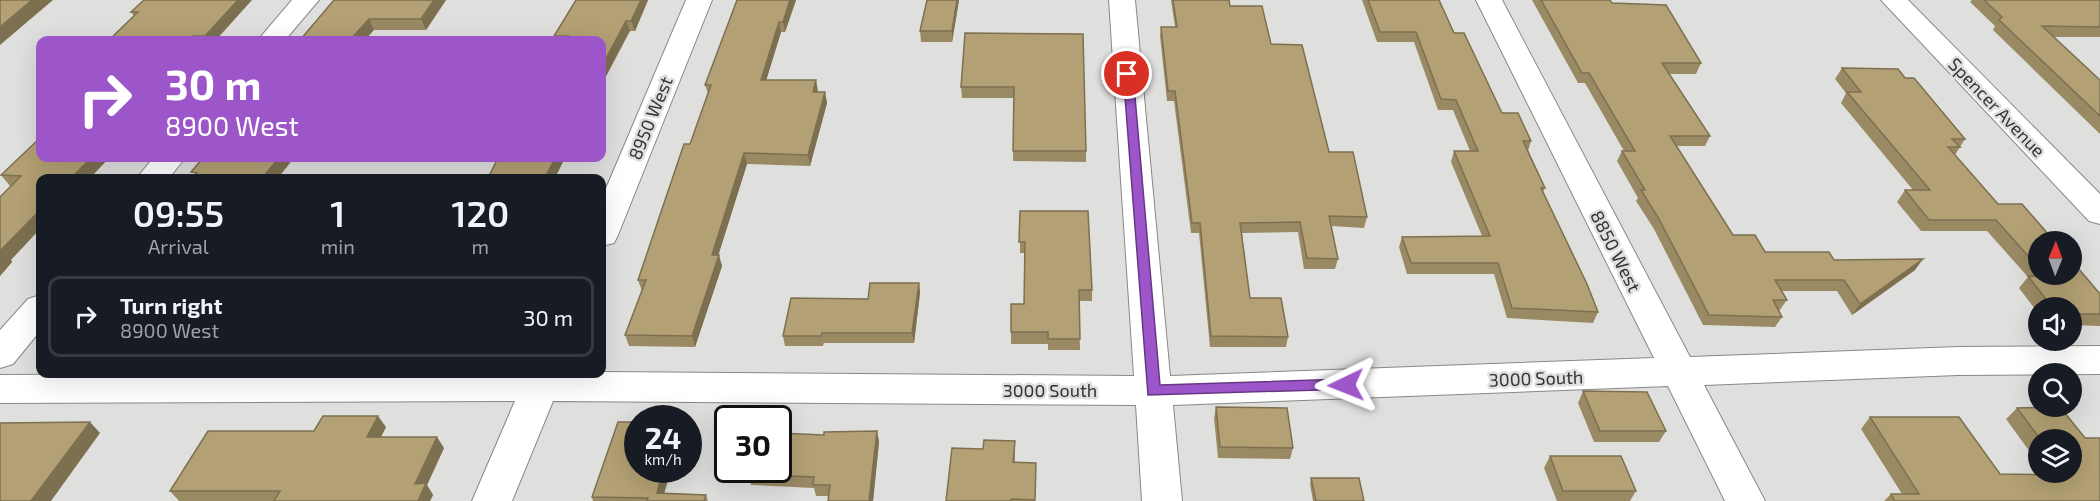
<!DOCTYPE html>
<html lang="en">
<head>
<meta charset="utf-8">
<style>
  :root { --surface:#171b24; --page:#20242c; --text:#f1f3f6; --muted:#9ea1a6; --line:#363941 }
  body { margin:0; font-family:"Exo 2",sans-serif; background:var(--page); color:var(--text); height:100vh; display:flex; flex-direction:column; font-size:22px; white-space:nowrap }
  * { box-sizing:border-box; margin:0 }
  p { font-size:20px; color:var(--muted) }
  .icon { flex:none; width:33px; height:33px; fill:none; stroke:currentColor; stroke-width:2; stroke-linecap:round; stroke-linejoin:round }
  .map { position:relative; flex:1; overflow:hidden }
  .drawer { position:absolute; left:36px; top:174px; width:570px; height:204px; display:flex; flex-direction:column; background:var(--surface); border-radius:12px; box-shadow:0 6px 24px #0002 }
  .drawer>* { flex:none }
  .top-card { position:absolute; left:36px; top:36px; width:570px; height:126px; border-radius:12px; box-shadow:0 6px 24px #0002; background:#9d56ca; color:#fff; overflow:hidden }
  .needle { width:39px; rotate:1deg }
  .controls { position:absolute; left:2028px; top:231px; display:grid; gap:12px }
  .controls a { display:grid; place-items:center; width:54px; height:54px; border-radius:50%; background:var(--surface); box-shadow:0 6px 24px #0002; font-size:30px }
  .speed { position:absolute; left:624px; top:405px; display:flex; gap:12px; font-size:30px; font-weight:700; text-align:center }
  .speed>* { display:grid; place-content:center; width:78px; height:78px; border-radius:50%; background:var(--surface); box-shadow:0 6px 24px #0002; line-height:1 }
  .speed small { font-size:15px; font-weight:400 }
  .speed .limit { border:3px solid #111; border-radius:9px; background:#fff; color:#111 }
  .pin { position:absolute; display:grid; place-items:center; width:51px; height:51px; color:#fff; margin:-26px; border:3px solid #fff; border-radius:50%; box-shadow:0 2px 6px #0007 }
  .me { position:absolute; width:66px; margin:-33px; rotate:268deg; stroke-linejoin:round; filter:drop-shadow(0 0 4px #0008) }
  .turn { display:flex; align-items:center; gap:21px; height:126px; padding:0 30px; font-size:27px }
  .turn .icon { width:78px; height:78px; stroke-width:2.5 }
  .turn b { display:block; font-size:42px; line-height:51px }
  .eta { display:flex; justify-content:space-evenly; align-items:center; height:102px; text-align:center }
  .eta b { font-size:36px; font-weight:600; line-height:42px }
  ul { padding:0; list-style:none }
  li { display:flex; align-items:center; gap:18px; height:81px; margin:0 12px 9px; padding:0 18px; border:3px solid var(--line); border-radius:12px }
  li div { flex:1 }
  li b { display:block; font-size:22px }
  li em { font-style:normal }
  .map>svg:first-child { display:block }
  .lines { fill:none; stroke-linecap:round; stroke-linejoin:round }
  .street-casing { stroke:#888986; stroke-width:2 }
  .street { fill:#fff; fill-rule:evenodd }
  .wall { fill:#9a8a64 }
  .shaded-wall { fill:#7d7051 }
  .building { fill:#b3a074; stroke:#7d7051; stroke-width:1.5 }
  .route { fill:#9d56ca; stroke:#663883; stroke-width:1.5 }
  .labels { text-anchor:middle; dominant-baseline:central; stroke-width:5; stroke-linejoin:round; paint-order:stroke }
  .street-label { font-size:18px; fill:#343433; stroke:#dfe0dd }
</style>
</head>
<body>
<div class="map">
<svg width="2100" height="501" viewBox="0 0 2100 501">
  <rect width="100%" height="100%" fill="#dfe0dd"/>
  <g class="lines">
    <defs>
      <g id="street">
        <polygon points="292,0 319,0 285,40 258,40"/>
        <polygon points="686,0 712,0 618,235 614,243 602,246 602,198"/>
        <polygon points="1109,0 1135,0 1170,376 1654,358 1476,0 1502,0 1690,357 1958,347 2100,346 2100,374 1958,375 1704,385 1765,501 1725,501 1668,386 1173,405 1182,501 1142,501 1136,405 553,401 512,501 472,501 515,401 0,403 0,375 602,372 1134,376"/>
        <polygon points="1881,0 1908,0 2100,194 2100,224 2089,221"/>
        <polygon points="153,158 185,158 169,178 137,178"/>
        <polygon points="40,295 40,331 13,364 0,368 0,330 28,299"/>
      </g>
    </defs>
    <use href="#street" class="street-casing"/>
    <use href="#street" class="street"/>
  </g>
  <g class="wall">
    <polygon points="144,0 216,40 109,40 134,16 131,12"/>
    <polygon points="334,0 446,0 426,30 374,30"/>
    <polygon points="576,0 648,0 635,31 630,31 602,40 556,40 554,36"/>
    <polygon points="737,0 796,0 785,32 781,32 766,80 818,92 825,92 827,103 810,166 747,164 718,255 722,266 695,347 629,346 625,335 642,291 638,280 690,144 708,93 705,85"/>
    <polygon points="927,0 959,0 952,42 921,42 920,31"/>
    <polygon points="1171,0 1229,0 1230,6 1271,44 1329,152 1367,217 1364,228 1331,226 1338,259 1335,269 1304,269 1298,232 1242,233 1250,298 1288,337 1286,347 1210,347 1199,233 1191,233 1174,101 1167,101 1160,36 1161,27 1175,27"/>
    <polygon points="1362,0 1439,0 1454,33 1502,113 1531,141 1528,151 1545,188 1543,192 1598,312 1593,323 1507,318 1494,274 1407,274 1399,247 1402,237 1482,236 1451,162 1454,151 1470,151 1453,110 1438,110 1414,42 1377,42"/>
    <polygon points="1532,0 1610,0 1612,3 1701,63 1696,74 1669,74 1710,136 1705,146 1677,146 1733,235 1765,252 1834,260 1915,270 1852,315 1837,291 1781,291 1787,300 1779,311 1782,317 1775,327 1703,325 1654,229 1636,201 1638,198 1617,161 1622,151 1624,151 1585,83 1578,83"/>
    <polygon points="1972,0 2100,0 2100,37 2053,37 2100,80 2100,134 1993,30 1995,26 1970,2"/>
    <polygon points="965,33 1086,151 1086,162 1013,161 1014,98 962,98 961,87"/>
    <polygon points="1842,68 1905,78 1965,139 1955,155 1998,204 2038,242 2038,274 2072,274 2100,294 2100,326 2072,325 2072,308 2038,308 2038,313 2019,288 2028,277 1987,231 1921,231 1897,202 1905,190 1913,190 1841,103 1846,93 1835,79"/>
    <polygon points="40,158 109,158 90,178 40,178 11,260 12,262 0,276 0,197 11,186 10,186 1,175"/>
    <polygon points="1020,211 1092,290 1092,301 1079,301 1080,350 1048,350 1048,344 1011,344 1011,332 1024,304 1025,253 1020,253"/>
    <polygon points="919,283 920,293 914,343 824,343 823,346 785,346 783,336 868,299"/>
    <polygon points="1583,391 1666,431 1659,442 1594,442 1578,403"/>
    <polygon points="1216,407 1293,448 1290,459 1218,458 1214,418"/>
    <polygon points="2060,407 2085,438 2100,438 2100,501 1884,501 1891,494 1902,494 1861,429 1870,417 1959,417 2000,474 2047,474 2046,472 2072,472 2072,440 2038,440 2038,463 2006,419 2017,408"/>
    <polygon points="386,427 381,437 444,448 427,485 433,495 430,501 179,501 170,491 314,431"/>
    <polygon points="877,431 879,442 873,501 828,501 828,496 816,496 814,488 751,485 748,474 824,435"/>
    <polygon points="1015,441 1015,462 1036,463 1035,501 946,501 983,449"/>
    <polygon points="1550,456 1636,491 1630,501 1557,501 1544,468"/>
    <polygon points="671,470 664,493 706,495 708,501 593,501 592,497"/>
    <polygon points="1311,478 1364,501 1313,501 1310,484"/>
  </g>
  <g class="shaded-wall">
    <polygon points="32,0 53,0 0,45 0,27"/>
    <polygon points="238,0 252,0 216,40 208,40 205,36"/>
    <polygon points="434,0 446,0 426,30 421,19"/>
    <polygon points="641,0 648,0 635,31 631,21"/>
    <polygon points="790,0 796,0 785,32 783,22"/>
    <polygon points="957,0 959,0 952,42 952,31"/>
    <polygon points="369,19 374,30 365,40 350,40"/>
    <polygon points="626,21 630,31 602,84 602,66"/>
    <polygon points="779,22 781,32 763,91 761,80"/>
    <polygon points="193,36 196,40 189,40"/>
    <polygon points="816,80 818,91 815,103 813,92"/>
    <polygon points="825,92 827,103 810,166 808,155"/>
    <polygon points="744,153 747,164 715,266 712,255"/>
    <polygon points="91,158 109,158 90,178 71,178"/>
    <polygon points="279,158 294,158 278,178 262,178"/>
    <polygon points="555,158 565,158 555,178 545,178"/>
    <polygon points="40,210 40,229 11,260 12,262 0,276 0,251"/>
    <polygon points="719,255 722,266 695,347 692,336"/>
    <polygon points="1923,259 1915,270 1852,315 1860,304"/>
    <polygon points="919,283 920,293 914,343 912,333"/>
    <polygon points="378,416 386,427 375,448 367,437"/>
    <polygon points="90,422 100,433 51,501 31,501"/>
    <polygon points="877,431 879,442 873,501 869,501"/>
    <polygon points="437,437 444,448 427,485 433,495 430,501 418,501 415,484"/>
    <polygon points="663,470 671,470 662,501 657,493"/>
  </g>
  <g class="building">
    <polygon points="0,0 32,0 0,27"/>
    <polygon points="144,0 238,0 205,36 193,36 189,40 109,40 138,12 131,12"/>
    <polygon points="334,0 434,0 421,19 369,19 350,40 300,40"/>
    <polygon points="576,0 641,0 631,21 626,21 602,66 602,40 566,40 568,36 554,36"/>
    <polygon points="737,0 790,0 783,22 779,22 761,80 816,80 813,92 825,92 808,155 744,153 712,255 719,255 692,336 625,335 646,280 638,280 684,144 690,144 711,85 705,85"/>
    <polygon points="927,0 957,0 952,31 920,31"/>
    <polygon points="1173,0 1229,0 1230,6 1262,6 1271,44 1302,45 1329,152 1353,152 1367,217 1329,216 1338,259 1307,258 1300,222 1240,223 1250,298 1281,298 1288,337 1211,336 1200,223 1192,223 1175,91 1168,91 1161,27 1177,27"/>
    <polygon points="1368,0 1439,0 1454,33 1464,33 1502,113 1518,113 1531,141 1523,141 1545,188 1541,188 1587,284 1598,312 1512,308 1498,263 1411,263 1402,237 1490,236 1454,151 1478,151 1456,100 1441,99 1416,32 1380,32"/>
    <polygon points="1541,0 1610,0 1612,3 1666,5 1701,63 1662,63 1710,136 1670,136 1733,235 1755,235 1765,252 1829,252 1834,260 1923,259 1860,304 1844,280 1775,280 1787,300 1773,300 1782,317 1709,315 1659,219 1641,190 1645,190 1622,151 1635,151 1589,73 1582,73"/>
    <polygon points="1984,0 2100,0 2100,27 2042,26 2100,80 2100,116 1999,20 2002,17"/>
    <polygon points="965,33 1083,34 1086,151 1013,151 1014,87 961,87"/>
    <polygon points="1842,68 1898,69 1905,78 1914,78 1965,139 1952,139 1960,147 1948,147 1998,204 2022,204 2055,242 2038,242 2038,267 1996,220 1929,220 1905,190 1930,190 1847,92 1861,92"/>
    <polygon points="40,138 40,158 91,158 71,178 40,178 40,210 0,251 0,197 21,176 1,175"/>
    <polygon points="203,158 279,158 262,178 192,178 197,173 191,172"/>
    <polygon points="498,158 555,158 545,178 488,178"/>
    <polygon points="1020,211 1088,211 1092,290 1079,290 1080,339 1048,339 1048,332 1011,332 1011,304 1024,304 1025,242 1019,242"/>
    <polygon points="2072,261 2100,294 2100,314 2072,314 2072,308 2053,308 2028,276 2047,277 2045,274 2072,274"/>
    <polygon points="870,283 919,283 912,333 822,333 821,336 783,336 791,298 868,299"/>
    <polygon points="1583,391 1647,392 1666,431 1600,431"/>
    <polygon points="1216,407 1287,408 1293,448 1220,447"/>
    <polygon points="2060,407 2085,438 2100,438 2100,501 1895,501 1891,494 1919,494 1870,417 1959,417 2000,474 2067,475 2065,472 2072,472 2072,440 2041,440 2017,408"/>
    <polygon points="323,416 378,416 367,437 437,437 415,484 426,483 418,501 274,501 280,491 170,491 208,431 314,431"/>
    <polygon points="90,422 31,501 0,501 0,423"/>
    <polygon points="618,422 638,422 638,470 663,470 657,493 706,495 704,501 647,501 648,498 592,497"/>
    <polygon points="877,431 869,501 828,501 830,485 813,485 814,477 748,474 749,470 778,470 778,433 824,435 824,432"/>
    <polygon points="984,440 1015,441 1013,462 1036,463 1035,500 1011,499 1011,501 946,501 952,448 983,449"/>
    <polygon points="1550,456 1621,456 1636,491 1563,491"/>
    <polygon points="1311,478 1359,478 1364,501 1316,501"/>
  </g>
  <polygon class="route" points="1123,71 1133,74 1160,385 1346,379 1354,385 1352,389 1148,395"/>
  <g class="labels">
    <g class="street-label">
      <text transform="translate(1997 107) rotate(46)">Spencer Avenue</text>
      <text transform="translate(650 118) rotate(-68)">8950 West</text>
      <text transform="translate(1616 251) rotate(63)">8850 West</text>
      <text transform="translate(1536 378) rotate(-2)">3000 South</text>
      <text x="1050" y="390">3000 South</text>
    </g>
  </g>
</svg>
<div class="controls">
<a><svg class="needle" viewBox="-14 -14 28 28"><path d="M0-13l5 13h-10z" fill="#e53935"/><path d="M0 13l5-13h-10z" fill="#9ea1a6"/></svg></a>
<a><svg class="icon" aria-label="sound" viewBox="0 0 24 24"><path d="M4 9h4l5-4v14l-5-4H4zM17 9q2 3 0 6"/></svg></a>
<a><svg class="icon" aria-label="search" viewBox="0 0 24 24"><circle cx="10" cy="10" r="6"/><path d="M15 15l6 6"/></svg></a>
<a><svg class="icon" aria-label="layers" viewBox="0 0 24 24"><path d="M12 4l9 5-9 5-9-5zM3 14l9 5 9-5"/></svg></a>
</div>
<div class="speed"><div>24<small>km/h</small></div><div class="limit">30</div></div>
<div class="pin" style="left:1127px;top:74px;background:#d93025"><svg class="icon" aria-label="arrive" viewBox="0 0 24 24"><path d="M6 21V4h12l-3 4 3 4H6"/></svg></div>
<svg class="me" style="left:1346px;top:385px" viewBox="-20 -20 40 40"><path d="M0-17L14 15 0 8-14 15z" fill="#9d56ca" stroke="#fff" stroke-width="4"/></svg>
<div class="top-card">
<div class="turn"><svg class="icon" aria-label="right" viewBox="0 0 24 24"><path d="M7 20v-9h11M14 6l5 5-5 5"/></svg><div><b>30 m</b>8900 West</div></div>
</div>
<section class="drawer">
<div class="eta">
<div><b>09:55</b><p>Arrival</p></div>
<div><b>1</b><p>min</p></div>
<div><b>120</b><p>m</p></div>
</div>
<ul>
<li><svg class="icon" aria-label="right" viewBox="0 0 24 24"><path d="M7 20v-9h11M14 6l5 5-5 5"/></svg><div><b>Turn right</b><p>8900 West</p></div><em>30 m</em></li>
</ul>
</section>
</div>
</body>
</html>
